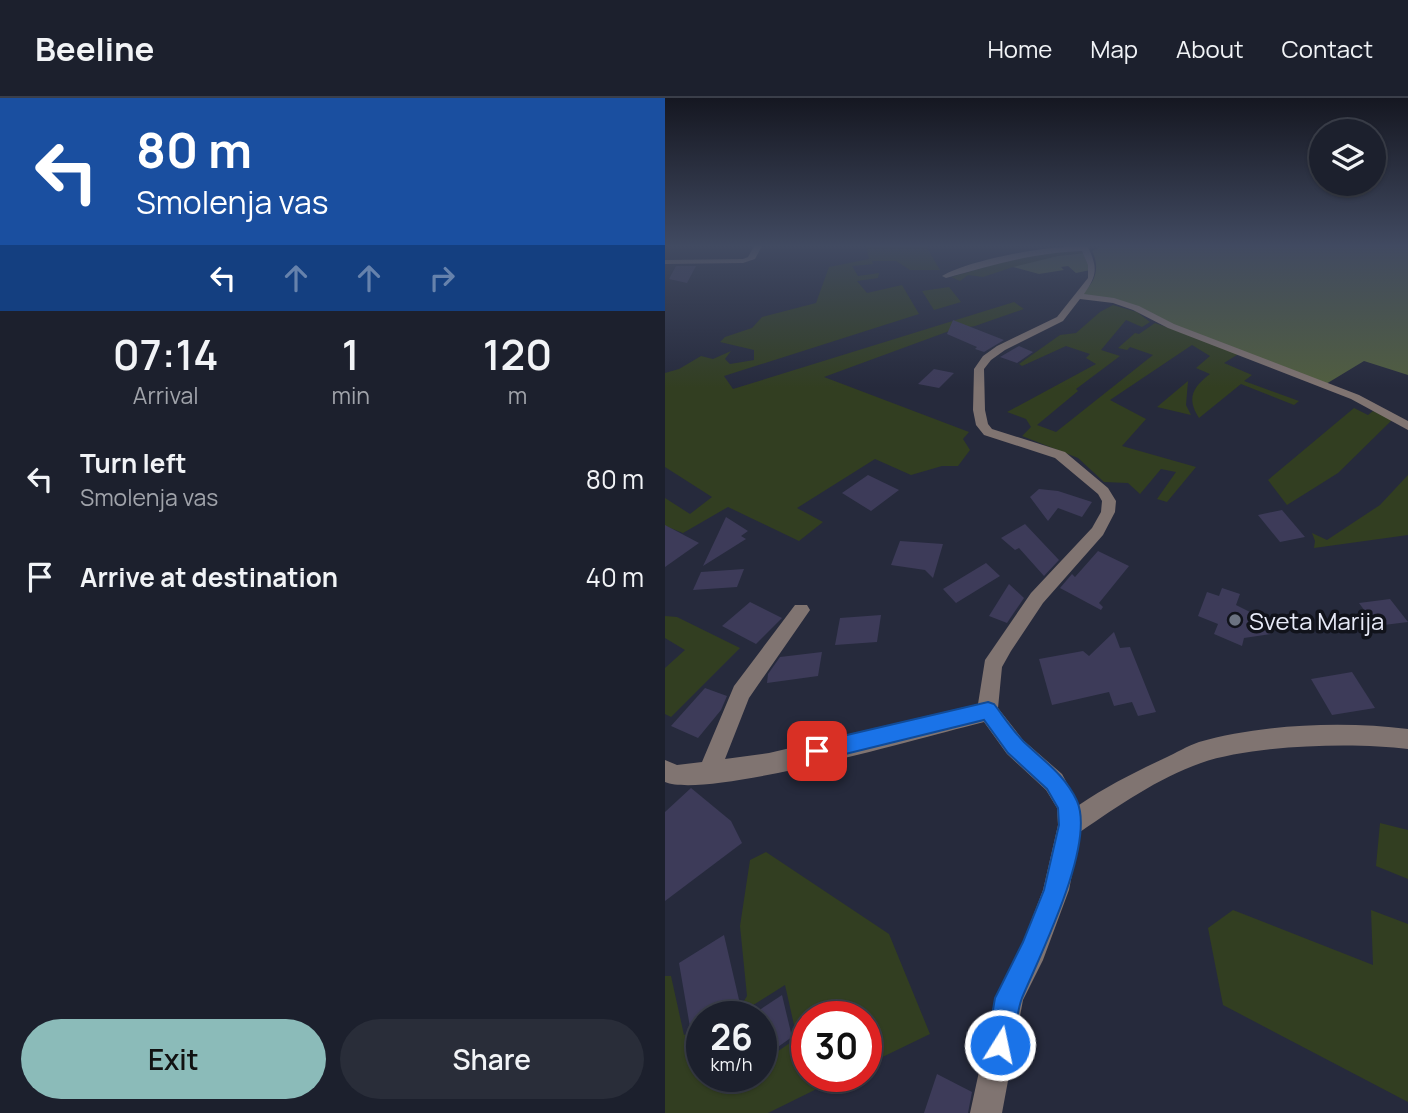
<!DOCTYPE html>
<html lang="en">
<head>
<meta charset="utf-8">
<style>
  :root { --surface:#1c202d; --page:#292d39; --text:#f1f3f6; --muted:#a0a3aa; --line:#3a3e49; --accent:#8bbbb9 }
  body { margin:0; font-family:Manrope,sans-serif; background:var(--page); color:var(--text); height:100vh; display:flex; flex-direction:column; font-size:26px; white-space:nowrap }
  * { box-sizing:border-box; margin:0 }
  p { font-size:23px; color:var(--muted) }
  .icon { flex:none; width:38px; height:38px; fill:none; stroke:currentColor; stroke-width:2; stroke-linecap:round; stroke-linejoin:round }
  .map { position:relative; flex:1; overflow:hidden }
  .drawer { display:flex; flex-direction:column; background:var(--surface); width:665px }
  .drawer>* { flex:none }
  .hud { background:#1a4fa0; color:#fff; overflow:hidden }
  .buttons { position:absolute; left:644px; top:21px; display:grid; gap:14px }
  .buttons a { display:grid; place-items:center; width:77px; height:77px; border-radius:50%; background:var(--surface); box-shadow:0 2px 5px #0004,0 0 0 2px var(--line); font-size:35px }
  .speed { position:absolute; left:21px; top:903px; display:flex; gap:14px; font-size:35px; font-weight:700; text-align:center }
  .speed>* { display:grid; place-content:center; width:91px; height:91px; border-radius:50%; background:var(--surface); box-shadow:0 2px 5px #0004,0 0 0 2px var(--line); line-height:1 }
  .speed small { font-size:18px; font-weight:400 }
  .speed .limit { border:10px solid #d22; background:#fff; color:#111 }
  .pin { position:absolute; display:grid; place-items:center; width:60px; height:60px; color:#fff; margin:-30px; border-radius:14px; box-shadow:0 4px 10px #0006 }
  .me { position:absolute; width:77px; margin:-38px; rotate:10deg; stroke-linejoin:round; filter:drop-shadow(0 0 5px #0008) }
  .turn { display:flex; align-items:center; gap:24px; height:147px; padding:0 21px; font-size:32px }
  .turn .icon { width:91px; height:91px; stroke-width:2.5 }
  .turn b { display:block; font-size:49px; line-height:60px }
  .lanes { display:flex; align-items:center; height:66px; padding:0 21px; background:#0003; justify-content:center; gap:35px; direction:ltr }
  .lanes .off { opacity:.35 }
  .eta { display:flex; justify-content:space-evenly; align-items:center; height:119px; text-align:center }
  .eta b { font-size:42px; font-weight:600; line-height:49px }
  .cta { display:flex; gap:14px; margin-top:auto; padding:14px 21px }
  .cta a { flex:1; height:80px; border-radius:42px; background:var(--accent); color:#111; font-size:28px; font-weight:600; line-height:80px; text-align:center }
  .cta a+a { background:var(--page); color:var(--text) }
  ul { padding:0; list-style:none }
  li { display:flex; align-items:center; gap:21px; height:98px; padding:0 21px }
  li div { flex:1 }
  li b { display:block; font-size:26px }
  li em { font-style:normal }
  header { display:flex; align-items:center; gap:42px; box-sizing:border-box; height:98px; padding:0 35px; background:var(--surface); border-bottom:2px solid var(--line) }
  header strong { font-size:33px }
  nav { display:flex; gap:38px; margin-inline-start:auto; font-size:24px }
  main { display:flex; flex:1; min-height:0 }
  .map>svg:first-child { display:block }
  .green { fill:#323e21 }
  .forest { fill:#515e3f }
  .building { fill:#3d3b59 }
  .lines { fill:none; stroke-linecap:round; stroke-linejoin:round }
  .minor { fill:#807471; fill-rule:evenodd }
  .route { fill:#1a73e8; stroke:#114b97; stroke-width:2 }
  .worship-dot { fill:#6b7280; stroke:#11131b; stroke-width:2.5 }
  .labels { text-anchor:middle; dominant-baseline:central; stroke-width:7; stroke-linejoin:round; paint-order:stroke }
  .poi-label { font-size:24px; fill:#e8ebf8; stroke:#11131b; text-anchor:start }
</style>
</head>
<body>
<header>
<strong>Beeline</strong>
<nav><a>Home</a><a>Map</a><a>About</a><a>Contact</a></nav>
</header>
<main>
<section class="drawer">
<div class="hud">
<div class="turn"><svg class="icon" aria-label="left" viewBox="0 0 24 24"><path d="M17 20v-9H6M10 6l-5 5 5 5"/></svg><div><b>80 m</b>Smolenja vas</div></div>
<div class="lanes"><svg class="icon" aria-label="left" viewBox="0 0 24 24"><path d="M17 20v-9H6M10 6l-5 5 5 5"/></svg><svg class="icon off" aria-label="ahead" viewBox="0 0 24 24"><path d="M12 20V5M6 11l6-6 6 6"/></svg><svg class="icon off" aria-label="ahead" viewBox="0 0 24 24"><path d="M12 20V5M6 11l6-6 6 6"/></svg><svg class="icon off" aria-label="right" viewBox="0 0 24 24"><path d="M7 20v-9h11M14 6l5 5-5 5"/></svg></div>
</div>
<div class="eta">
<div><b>07:14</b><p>Arrival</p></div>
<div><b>1</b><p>min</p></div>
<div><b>120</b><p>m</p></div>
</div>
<ul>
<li><svg class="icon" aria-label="left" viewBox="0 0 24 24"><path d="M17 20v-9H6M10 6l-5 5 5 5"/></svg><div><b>Turn left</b><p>Smolenja vas</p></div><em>80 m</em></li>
<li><svg class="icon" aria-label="arrive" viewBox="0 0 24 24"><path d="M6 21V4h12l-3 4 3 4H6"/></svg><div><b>Arrive at destination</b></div><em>40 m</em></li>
</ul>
<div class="cta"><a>Exit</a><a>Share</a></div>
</section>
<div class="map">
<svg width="743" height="1015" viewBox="0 0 743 1015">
  <rect width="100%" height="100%" fill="#262a3c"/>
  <g class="green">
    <polygon points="201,148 261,148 275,172 245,172 231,163 207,163 208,166 187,168 193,178 214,175 213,180 192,183 202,195 237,187 254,216 59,278 68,291 349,204 359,211 310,228 287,232 159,279 304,334 298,341 305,352 293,368 277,368 246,377 210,361 132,410 158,424 134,443 63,409 18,435 0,428 0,400 25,416 47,399 0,369 0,275 14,271 36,258 48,261 66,253 60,261 65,266 89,262 89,252 55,244 60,239 87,230 97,219 151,205 164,169 204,161"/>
    <polygon points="413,153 421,155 348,169 318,179 303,177 295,183 286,179 365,156"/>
    <polygon points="284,189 296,204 269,212 257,193"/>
    <path d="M448,207L472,214L485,224L477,229L461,222L436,252L455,258L411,291L413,293L372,327L391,334L488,257L465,249L462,252L453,250L470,235L474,236L490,225L575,255L559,265L587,277L579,283L634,303L629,307L576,286L534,320C521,300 528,289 545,276L531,270L545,258L527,247L445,302L481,321L457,348L531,369L502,404L492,401L511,374L496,371L475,396L463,385L439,384L413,360L357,338L366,329L361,321L342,314L431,266L421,260L425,256L401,248L357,268L354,266L395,237L411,235L435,214Z"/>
    <polygon points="523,283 521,307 526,317 492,309"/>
    <polygon points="689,310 703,317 708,313 727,322 673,375 622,407 603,382"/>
    <polygon points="743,377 743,437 649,450 650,443 647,435 662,442 715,407"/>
    <polygon points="0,518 12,519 75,550 6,619 0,616 0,570 20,552 0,540"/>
    <polygon points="715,725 743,732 743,781 711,768"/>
    <polygon points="101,754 224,836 265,936 201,967 201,919 142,919 142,978 178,978 103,1015 0,1015 0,878 6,878 19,937 37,930 37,978 51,978 55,993 77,978 96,978 96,965 132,940 120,887 69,919 82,898 75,828 85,762"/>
    <polygon points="568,812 708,867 706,812 743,826 743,1004 558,907 543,830"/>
  </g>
  <g class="forest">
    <path d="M438,148H743V277L699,263L661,286L493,222L468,208L421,198L418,195C431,183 435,169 427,153Z"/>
    <polygon points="421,155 425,172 411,175 403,168 396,169 399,172 374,176 348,169 393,158"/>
  </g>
  <g class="building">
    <polygon points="11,168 31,168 22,185 4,181"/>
    <polygon points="288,222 339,242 319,254 310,251 312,249 282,236"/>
    <polygon points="354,248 368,254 352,265 335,259"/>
    <polygon points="269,271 289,275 274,290 253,286"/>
    <polygon points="203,377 234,392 206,413 177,395"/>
    <polygon points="374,391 393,393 427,404 417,419 393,410 383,423 365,399"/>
    <polygon points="617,412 640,439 615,444 593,417"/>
    <polygon points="61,419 83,433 76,438 81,441 38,468"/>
    <polygon points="360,426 394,462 379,478 354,450 350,452 336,440"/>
    <polygon points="0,427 34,445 0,469"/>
    <polygon points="235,443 278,446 268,480 260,472 226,467"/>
    <polygon points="433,453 464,468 434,505 438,509 436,512 395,490 407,476 410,479"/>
    <polygon points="321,465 335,478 291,505 278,491"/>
    <polygon points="79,471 72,489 28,492 36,474"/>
    <polygon points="344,486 359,500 342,525 324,518"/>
    <polygon points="557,490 575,496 571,507 593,518 606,536 579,540 577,548 549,536 553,526 533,518 542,494 554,498"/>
    <polygon points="725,501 743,524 711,528 694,505"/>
    <polygon points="85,504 117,520 91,546 57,528"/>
    <polygon points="216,517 212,544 170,547 175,520"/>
    <polygon points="449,534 455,550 465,549 491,614 473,618 467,604 449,608 444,594 387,607 374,561 418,553 424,558"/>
    <polygon points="157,554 153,578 102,585 103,576 115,559"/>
    <polygon points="687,574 710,610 667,617 646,581"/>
    <polygon points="40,590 62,598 56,612 33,640 6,628"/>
    <polygon points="26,690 66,723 77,745 0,803 0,714"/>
    <polygon points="59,837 78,919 37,919 25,929 14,865"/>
    <polygon points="117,897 127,939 96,961 96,911"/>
    <polygon points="272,976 307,994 303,1015 259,1015"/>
  </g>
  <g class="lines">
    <g class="minor">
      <polygon points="89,148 97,148 90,161 78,165 0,166 0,162 78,161 83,159"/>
      <path d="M423,149C433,170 432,178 419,196L449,200L474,208L509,226L694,297L743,323V332L686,301L503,230L468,212L448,205L415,201L398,223L340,252L326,262L319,271L320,312L323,326L327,331L400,354L443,390L451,403L450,414L438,437L378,505L346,553L337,569L333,610L358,642L397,676L414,707C442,688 470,674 500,660C511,655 522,648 534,644C596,626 679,623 743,631V651C688,644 588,647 536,665C493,680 453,708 415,734L404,792L378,862L358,902L337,1015H305L330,900L358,844L378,792L393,727L392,710L381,692L342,656L319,624C262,638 43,702 0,684V662L12,667L37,664L69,588L130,507H142L145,512L84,600L60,661L104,655L313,606L320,562L366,495L427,430L436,414L437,403L433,396L390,360L319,337L311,327L308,312L309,271L318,258L332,248L392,219L423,180V167L417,153C366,155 330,167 281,180L277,178C306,161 389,146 423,149Z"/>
    </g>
  </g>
  <linearGradient id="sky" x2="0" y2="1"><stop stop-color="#151721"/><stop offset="0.51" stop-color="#414a61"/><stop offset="1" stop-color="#414a61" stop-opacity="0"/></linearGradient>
  <rect width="743" height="290" fill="url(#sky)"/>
  <path class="route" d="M323,604L329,606C339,619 348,633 359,644C379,663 400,677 412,703C431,746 375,857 357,900C350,918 352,938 345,957L335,961L326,957L322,947L330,900L358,844L379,792L394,727L393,710L382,691L343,655L319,622L152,663L145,660L142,653L145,647L152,644Z"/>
  <circle class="worship-dot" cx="570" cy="522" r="7"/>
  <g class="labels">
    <g class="poi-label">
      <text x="584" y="522">Sveta Marija</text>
    </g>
  </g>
</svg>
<div class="buttons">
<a><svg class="icon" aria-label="layers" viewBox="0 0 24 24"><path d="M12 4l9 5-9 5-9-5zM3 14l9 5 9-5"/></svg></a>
</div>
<div class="speed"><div>26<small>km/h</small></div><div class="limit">30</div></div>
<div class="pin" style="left:152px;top:653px;background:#d93025"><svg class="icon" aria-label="arrive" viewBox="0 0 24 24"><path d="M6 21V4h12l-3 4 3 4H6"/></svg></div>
<svg class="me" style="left:335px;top:947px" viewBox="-20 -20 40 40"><circle r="17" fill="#1a73e8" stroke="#fff" stroke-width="3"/><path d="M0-11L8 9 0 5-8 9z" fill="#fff"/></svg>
</div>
</main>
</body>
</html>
